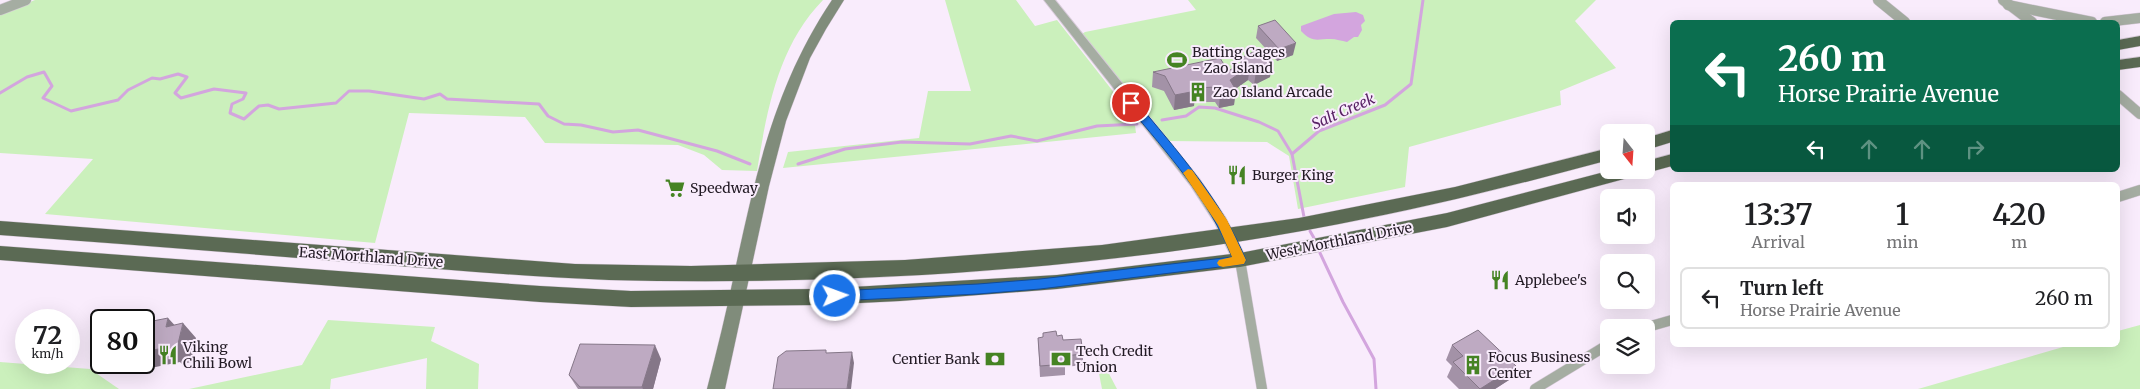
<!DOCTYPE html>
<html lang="en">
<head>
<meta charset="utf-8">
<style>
  :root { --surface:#fff; --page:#f2f2f2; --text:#202124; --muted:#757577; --line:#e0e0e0 }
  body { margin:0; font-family:Merriweather,serif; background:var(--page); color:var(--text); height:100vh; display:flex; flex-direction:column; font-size:19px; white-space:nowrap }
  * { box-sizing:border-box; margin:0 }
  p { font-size:16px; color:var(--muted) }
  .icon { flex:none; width:28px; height:28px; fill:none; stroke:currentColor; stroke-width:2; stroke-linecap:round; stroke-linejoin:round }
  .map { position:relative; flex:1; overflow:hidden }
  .details { position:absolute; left:1670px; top:182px; width:450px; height:165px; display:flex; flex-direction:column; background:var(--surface); border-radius:8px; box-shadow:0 5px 20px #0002 }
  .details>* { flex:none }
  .guide { position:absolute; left:1670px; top:20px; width:450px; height:152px; border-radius:8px; box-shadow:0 5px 20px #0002; background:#0b6e4f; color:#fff; overflow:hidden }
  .needle { width:32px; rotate:163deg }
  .tools { position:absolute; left:1600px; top:124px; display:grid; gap:10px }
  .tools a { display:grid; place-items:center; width:55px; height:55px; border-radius:8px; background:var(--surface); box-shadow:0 5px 20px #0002; font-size:25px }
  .speed { position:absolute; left:15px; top:309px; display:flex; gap:10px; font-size:25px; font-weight:700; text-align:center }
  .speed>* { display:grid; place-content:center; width:65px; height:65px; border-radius:50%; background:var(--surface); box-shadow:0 5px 20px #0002; line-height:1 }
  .speed small { font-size:12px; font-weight:400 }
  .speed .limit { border:2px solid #111; border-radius:8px; background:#fff; color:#111 }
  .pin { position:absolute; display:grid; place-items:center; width:42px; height:42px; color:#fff; margin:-21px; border:2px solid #fff; border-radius:50%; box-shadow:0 1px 5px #0007 }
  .me { position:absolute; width:55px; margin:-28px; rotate:88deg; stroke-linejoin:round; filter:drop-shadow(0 0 4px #0008) }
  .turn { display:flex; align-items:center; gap:18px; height:105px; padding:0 25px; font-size:22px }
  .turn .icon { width:65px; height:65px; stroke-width:2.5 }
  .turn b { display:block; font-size:35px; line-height:42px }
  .lanes { display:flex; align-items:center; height:48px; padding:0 25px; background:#0003; justify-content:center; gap:25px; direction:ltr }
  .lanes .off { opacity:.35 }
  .eta { display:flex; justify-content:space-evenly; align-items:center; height:85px; text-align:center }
  .eta b { font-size:30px; font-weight:600; line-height:35px }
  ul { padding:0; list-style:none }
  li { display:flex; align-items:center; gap:15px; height:62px; margin:0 10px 8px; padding:0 15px; border:2px solid var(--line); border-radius:8px }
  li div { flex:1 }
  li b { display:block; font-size:19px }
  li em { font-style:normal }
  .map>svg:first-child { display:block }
  .green { fill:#cbf0bc }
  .water { fill:#d3a5de }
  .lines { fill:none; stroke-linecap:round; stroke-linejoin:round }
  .stream { stroke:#d3a5de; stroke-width:3 }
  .minor-casing { stroke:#d7cad9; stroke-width:11 }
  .tertiary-casing { stroke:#d7cad9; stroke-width:2 }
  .secondary-casing { stroke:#d7cad9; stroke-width:1 }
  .trunk-casing { stroke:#d7cad9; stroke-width:1 }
  .minor { stroke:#a5ada2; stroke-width:10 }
  .tertiary { fill:#a5ada2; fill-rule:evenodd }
  .secondary { fill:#808c7b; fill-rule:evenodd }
  .trunk { fill:#5b6a54; fill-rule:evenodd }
  .wall { fill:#a392a7 }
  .shaded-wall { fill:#857788 }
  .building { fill:#beaac2; stroke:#857788 }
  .route { fill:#1a73e8; stroke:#114b97 }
  .slow { fill:#f59e0b }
  .labels { text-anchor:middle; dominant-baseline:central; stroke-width:4; stroke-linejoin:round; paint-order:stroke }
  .poi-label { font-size:14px; fill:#221a24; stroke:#f9ecfc; text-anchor:start }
  .street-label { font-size:14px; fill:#221a24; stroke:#f9ecfc }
  .water-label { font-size:15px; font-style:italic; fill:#582164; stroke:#f9ecfc }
</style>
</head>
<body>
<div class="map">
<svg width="2140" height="389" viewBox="0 0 2140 389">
  <rect width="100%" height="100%" fill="#f9ecfc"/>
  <g class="green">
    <path d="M35,0H823C778,46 767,110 757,171L722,170L704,155L678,145L545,143L525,117L409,113L375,243L45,214L93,159L0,153V14Z"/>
    <polygon points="945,0 1016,0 1035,26 1057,20 1134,118 1136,133 783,168 788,152 919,138 928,91 971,91"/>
    <polygon points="1188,0 1596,0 1575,21 1616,68 1560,91 1561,105 1409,147 1405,187 1298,209 1289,156 1267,142 1167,141 1082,37 1082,34 1085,32 1196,10"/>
    <polygon points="328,320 435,327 431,341 479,364 478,389 426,389 427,358 331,379 330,389 189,389 302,365"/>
    <polygon points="2140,325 2140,389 1918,389 2070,345 2118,345 2118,331"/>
    <polygon points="1096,358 1106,368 1117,389 1102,389"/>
    <polygon points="0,362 90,369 119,389 0,389"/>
  </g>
  <path class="water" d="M1356,12L1363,15L1365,21L1361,25L1362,30L1358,37H1354L1347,42C1342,41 1336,39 1331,39C1316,39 1313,43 1301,31V26L1334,14Z"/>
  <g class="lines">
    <g class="stream">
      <polyline points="0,93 27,77 44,72 52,86 43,98 71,111 118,100 128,90 152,78 160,79 178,74 187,77 175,93 181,98 214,89 246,93 243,99 232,104 230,113 244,119 259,106 268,105 279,109 336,103 349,91 369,91 424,99 440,94 447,99 539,104 548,116 564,124 581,125 613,132 638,130 717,151 750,164"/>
      <polyline points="1162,120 1186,116 1199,107 1215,108 1259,122 1278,131 1292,154"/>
      <polyline points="798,164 845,149 902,142 970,144 1011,136 1037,141 1097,126 1137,124"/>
      <polyline points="1304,217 1292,154 1319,131 1385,105 1411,84 1423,0"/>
      <polyline points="1310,231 1314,238"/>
      <polyline points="1320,253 1343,302 1374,359 1376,389"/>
    </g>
    <defs>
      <g id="minor">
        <polyline points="1878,0 1905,22"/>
        <polyline points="2003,0 2032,22"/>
        <polyline points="2008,5 2092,22"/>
        <polyline points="0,10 26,0"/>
        <polyline points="2105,22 2140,18"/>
        <polyline points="2118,95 2140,114"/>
        <polyline points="2118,197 2140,190"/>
        <polyline points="1240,260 1262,389"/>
        <polyline points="1644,328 1672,320"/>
        <polyline points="1535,389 1609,344"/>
      </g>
      <polygon id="tertiary" points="1044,0 1055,0 1200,180 1225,217 1247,260 1245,264 1235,264 1215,223 1191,186"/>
      <path id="secondary" d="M832,0H844L826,29L810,58L786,121L769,186L725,389H707C717,350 727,310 735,270C756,173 775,85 832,0Z"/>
      <g id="trunk">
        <polygon points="2140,36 2140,46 2118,50 2118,40"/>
        <polygon points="2140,57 2140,67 2118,70 2118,60"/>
        <polygon points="1672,130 1672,142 1646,150 1646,138"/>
        <path d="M1609,148V160C1520,184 1430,207 1339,224C1102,270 850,286 609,280C531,277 452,270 374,264C249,254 125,244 0,235V221L575,264L691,266L905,260L1102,245L1299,218L1455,187Z"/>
        <polygon points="1672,154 1672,166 1447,227 1240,267 1057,289 900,301 819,305 631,307 540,302 0,260 0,246 540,286 631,291 819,289 1057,275 1240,253 1447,213 1612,170 1646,170 1646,161"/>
      </g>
    </defs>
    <use href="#minor" class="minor-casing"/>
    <use href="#tertiary" class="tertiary-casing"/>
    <use href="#secondary" class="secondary-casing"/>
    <use href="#trunk" class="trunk-casing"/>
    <use href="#minor" class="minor"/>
    <use href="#tertiary" class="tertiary"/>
    <use href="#secondary" class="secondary"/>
    <use href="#trunk" class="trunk"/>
  </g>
  <g class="wall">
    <polygon points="1258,26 1293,55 1277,61 1256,38"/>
    <polygon points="1241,58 1272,62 1270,77 1254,85 1248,80 1235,89 1234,105 1219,108 1215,102 1194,102 1194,106 1174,110 1164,91 1152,87 1153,72 1228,71 1240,65"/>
    <polygon points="1057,336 1083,354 1083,365 1065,367 1065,375 1040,377 1038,338"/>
    <polygon points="1452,345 1516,366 1509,380 1495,389 1459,389 1447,377 1452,366 1446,360"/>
    <polygon points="661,359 653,389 578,389 569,375"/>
  </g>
  <g class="shaded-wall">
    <polygon points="1296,43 1293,55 1277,61 1279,49"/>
    <polygon points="1272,62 1270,77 1254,85 1256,71"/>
    <polygon points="1250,66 1248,80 1234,90 1236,90 1234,105 1219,108 1220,93 1230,80"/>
    <polygon points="1196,91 1194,106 1174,110 1175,95"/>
    <polygon points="168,318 181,332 183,323 196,338 191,362 182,364 180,362 136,371 127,362 144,362 144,352 168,347 166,327"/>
    <polygon points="655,345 661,359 653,389 643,389 642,387"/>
    <polygon points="852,352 854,363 851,389 847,389"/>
    <polygon points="1516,366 1509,380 1495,389 1480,389"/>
  </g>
  <g class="building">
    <polygon points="1275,20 1296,43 1279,49 1258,26"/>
    <polygon points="1257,50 1272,62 1256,71 1250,66 1230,80 1236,90 1220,93 1217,87 1194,88 1196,91 1175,95 1165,76 1153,72 1220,58 1228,71 1245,62 1241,58"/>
    <polygon points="168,318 166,327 183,323 177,348 168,350 168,347 144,352 144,330 146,330 148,322"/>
    <polygon points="1478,330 1516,366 1480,389 1453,362 1463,356 1452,345"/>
    <polygon points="1056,331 1057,336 1062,335 1063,340 1081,339 1083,354 1064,356 1065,364 1040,366 1038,338 1043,337 1043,333"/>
    <polygon points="580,344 655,345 642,387 580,387 569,375"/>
    <polygon points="826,350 826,353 852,352 847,389 773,389 778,357 786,351"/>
  </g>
  <path class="route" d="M1131,99L1135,100C1177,151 1221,199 1246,260L1244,264L1040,289L978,294L835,301L831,300L829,296L831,293L835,291L978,284L1040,279L1232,257C1209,199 1167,153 1128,106L1126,103Z"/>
  <polygon class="slow" points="1188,169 1192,170 1227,220 1246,260 1244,264 1223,267 1219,266 1217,263 1219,260 1232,257 1218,225 1183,173"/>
  <defs>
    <symbol id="stadium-bare" viewBox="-9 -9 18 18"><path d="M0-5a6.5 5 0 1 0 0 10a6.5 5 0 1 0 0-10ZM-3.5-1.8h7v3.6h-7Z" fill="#458323" stroke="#f9ecfc" stroke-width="2.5" paint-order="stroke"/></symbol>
    <symbol id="building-bare" viewBox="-9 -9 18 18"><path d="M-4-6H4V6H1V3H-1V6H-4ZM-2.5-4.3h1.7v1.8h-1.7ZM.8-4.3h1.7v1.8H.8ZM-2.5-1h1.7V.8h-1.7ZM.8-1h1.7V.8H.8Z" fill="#458323" stroke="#f9ecfc" stroke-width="2.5" paint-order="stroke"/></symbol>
    <symbol id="restaurant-bare" viewBox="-9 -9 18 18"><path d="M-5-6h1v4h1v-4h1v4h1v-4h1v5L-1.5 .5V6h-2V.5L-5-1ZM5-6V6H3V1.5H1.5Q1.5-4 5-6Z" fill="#458323" stroke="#f9ecfc" stroke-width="2.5" paint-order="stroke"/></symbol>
    <symbol id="supermarket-bare" viewBox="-9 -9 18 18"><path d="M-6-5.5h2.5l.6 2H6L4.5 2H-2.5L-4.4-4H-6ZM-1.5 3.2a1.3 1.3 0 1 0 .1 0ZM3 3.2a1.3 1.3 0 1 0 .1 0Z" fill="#458323" stroke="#f9ecfc" stroke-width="2.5" paint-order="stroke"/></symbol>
    <symbol id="bank-bare" viewBox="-9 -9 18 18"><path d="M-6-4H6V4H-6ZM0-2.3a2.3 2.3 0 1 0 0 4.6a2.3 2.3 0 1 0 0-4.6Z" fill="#458323" stroke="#f9ecfc" stroke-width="2.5" paint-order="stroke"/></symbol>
  </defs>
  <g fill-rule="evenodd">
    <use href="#stadium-bare" x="1163" y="46" width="28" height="28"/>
    <use href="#building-bare" x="1184" y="78" width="28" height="28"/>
    <use href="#restaurant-bare" x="1223" y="161" width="28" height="28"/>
    <use href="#supermarket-bare" x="661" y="174" width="28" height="28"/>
    <use href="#restaurant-bare" x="1486" y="266" width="28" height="28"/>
    <use href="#restaurant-bare" x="154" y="341" width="28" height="28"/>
    <use href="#bank-bare" x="981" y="345" width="28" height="28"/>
    <use href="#bank-bare" x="1047" y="345" width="28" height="28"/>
    <use href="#building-bare" x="1459" y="351" width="28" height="28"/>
  </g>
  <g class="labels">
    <g class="poi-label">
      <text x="1192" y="52">Batting Cages<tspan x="1192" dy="16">- Zao Island</tspan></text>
      <text x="1213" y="92">Zao Island Arcade</text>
      <text x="1252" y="175">Burger King</text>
      <text x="690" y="188">Speedway</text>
      <text x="1515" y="280">Applebee's</text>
      <text x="183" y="347">Viking<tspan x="183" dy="16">Chili Bowl</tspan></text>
      <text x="1076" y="351">Tech Credit<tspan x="1076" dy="16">Union</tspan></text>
      <text x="1488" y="357">Focus Business<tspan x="1488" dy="16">Center</tspan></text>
      <text x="980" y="359" text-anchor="end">Centier Bank</text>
    </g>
    <g class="street-label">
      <text transform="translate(1339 241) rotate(-11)">West Morthland Drive</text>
      <text transform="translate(371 257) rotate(4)">East Morthland Drive</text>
    </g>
    <g class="water-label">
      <text transform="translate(1343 111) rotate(-24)">Salt Creek</text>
    </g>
  </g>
</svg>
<div class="tools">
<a><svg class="needle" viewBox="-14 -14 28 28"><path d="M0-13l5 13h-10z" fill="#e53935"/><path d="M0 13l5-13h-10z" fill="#757577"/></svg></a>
<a><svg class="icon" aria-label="sound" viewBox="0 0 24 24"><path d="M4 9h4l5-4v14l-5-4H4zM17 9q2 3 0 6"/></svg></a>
<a><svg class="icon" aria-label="search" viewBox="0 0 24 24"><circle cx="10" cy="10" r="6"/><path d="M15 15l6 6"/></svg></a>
<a><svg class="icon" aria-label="layers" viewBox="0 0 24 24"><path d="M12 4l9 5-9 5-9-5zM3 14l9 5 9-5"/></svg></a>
</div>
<div class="speed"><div>72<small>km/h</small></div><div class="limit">80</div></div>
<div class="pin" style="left:1131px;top:103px;background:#d93025"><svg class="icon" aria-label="arrive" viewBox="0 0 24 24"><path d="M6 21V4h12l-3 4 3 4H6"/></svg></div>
<svg class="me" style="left:835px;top:296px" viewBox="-20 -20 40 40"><circle r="17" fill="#1a73e8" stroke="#fff" stroke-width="3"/><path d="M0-11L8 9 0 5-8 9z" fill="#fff"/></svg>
<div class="guide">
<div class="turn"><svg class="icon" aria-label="left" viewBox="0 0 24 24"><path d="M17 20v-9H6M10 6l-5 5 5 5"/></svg><div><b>260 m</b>Horse Prairie Avenue</div></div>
<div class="lanes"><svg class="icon" aria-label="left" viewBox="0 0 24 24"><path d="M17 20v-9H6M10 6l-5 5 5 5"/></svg><svg class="icon off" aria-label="ahead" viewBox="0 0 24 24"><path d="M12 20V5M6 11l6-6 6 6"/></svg><svg class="icon off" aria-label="ahead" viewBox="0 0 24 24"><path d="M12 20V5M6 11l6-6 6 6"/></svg><svg class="icon off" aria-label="right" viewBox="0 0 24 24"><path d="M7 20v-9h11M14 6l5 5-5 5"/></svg></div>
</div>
<section class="details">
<div class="eta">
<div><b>13:37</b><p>Arrival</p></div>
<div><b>1</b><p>min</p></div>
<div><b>420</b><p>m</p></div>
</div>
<ul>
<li><svg class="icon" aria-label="left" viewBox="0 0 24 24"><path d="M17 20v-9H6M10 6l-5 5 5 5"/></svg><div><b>Turn left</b><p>Horse Prairie Avenue</p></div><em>260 m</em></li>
</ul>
</section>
</div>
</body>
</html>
